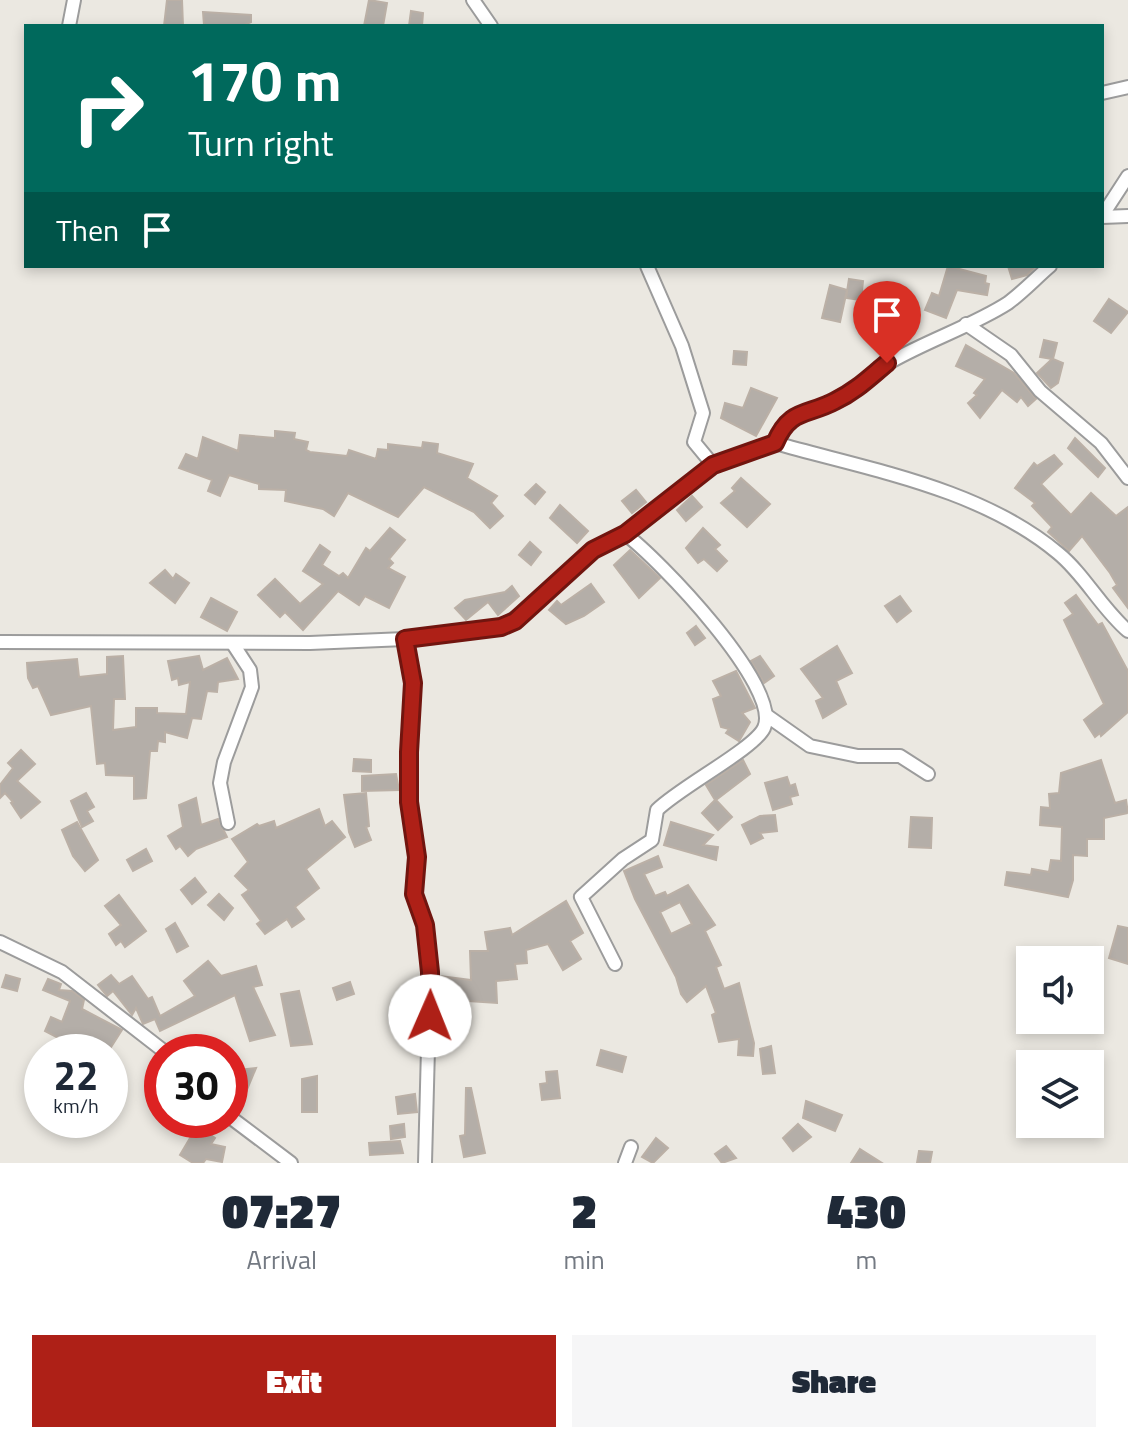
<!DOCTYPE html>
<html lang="en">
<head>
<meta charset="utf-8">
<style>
  :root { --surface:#fff; --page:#f6f6f7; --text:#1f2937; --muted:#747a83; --accent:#ae2017 }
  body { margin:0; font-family:"Titillium Web",sans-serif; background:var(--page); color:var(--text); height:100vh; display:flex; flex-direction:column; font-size:30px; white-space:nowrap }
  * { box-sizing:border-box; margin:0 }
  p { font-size:26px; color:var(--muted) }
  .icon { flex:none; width:44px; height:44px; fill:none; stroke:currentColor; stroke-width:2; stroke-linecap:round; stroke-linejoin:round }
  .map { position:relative; height:1163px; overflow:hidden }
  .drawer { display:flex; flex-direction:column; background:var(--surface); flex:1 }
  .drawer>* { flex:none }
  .top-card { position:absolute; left:24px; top:24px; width:1080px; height:244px; border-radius:0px; box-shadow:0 4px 12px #0003; background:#00695c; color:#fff; overflow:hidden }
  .controls { position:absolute; left:1016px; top:946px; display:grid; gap:16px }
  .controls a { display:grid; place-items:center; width:88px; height:88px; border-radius:0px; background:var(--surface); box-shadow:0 4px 12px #0003; font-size:40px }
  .speed { position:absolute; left:24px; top:1034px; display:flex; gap:16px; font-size:40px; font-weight:700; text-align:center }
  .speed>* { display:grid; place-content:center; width:104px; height:104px; border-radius:50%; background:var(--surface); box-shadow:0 4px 12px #0003; line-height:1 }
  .speed small { font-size:20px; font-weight:400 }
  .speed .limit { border:12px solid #d22; background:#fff; color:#111 }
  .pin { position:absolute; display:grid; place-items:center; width:68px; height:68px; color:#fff; margin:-82px -34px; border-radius:50% 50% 50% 0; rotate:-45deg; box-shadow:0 0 8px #0007 }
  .pin .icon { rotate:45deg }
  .me { position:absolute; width:88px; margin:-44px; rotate:1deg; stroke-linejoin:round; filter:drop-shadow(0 0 6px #0008) }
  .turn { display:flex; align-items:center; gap:28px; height:168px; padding:0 32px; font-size:36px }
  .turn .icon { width:104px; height:104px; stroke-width:2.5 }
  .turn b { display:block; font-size:56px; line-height:68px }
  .then { display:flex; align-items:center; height:76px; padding:0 32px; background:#0003; gap:16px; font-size:30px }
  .eta { display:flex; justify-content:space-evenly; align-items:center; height:136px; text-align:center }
  .eta b { font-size:48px; font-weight:800; line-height:56px }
  .button { display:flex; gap:16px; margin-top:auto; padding:16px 32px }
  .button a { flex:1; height:92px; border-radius:0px; background:var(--accent); color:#fff; font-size:32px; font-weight:800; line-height:92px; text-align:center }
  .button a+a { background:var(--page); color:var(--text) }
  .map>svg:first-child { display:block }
  .building { fill:#b4aea8; stroke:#bbb0a6; stroke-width:2; fill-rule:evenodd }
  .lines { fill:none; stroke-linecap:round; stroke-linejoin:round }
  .minor-casing { stroke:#9c9c9c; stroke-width:16 }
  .minor { stroke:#fff; stroke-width:12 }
  .route-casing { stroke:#71150f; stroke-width:20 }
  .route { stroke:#ae2017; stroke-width:14 }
</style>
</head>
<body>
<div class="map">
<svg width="1128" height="1163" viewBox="0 0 1128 1163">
  <rect width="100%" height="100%" fill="#ebe8e1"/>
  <g class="building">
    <polygon points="167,0 182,0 183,26 164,26"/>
    <polygon points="369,0 387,3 383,26 364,26"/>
    <polygon points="411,11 423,13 422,26 409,26"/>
    <polygon points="203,12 251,15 251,22 242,26 204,25"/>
    <polygon points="948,266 986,276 985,283 989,284 987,295 957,290 946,318 925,310 932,293 939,296"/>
    <polygon points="1008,266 1036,266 1027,275 1012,279"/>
    <polygon points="849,279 863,281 861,300 846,298"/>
    <polygon points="830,285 847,290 840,322 822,318"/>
    <polygon points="1109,299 1128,312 1111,333 1094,321"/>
    <polygon points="1044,340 1057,343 1053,359 1063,363 1058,383 1051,388 1037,373 1052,359 1040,357"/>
    <polygon points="966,345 1014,373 1036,399 1028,406 1021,397 1017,402 1002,390 980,418 968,403 977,395 974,393 985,379 956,366"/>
    <polygon points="734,351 747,352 746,365 733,364"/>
    <polygon points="751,388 777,398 756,436 721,418 725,403 743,408"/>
    <polygon points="275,431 295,433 294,439 308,442 306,450 310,452 347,456 349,450 376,459 378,449 388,450 388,444 422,448 423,442 438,444 437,453 473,464 467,478 497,496 491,503 503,516 490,528 474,512 424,487 398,517 348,493 334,516 323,509 285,501 286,490 259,489 259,484 229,475 220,496 208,491 212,480 179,468 186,454 198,459 203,437 238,451 240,435 275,438"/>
    <polygon points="1075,438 1105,468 1098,477 1068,448"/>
    <polygon points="1054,455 1062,464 1041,484 1071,515 1091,493 1116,516 1128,507 1128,608 1113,588 1117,585 1110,573 1082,536 1069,551 1048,532 1052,527 1032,506 1035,503 1015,488 1034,463 1037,466"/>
    <polygon points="741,478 770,504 747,527 721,503 735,491 732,488"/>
    <polygon points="536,484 545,492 535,504 525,495"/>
    <polygon points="636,490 646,502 632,513 622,501"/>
    <polygon points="692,496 702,507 686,521 677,510"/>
    <polygon points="560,505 588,531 577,543 550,518"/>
    <polygon points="390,528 405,540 389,559 393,563 388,568 405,577 389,608 365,596 359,605 338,591 303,630 285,612 280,617 258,595 275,579 300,604 323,584 303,571 320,545 330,552 322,565 339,576 343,573 348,578 366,548 370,551"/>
    <polygon points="703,528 720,545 715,549 727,561 717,571 704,559 698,563 686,548"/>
    <polygon points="530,542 541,552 531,565 519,555"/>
    <polygon points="630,550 660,578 639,598 614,565"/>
    <polygon points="165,570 173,579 176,574 189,583 175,603 150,583"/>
    <polygon points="591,584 604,602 584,616 566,624 549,610 557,601 561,605"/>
    <polygon points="512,586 519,596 498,615 488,602 466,620 455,608 465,600 505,592"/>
    <polygon points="1076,595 1098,625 1102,623 1128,671 1128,712 1101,736 1100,733 1095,737 1084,720 1104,704 1064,620 1073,614 1065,603"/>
    <polygon points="900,596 911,611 897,622 885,606"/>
    <polygon points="211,598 237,612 227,631 201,617"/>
    <polygon points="696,626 705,638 695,645 687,633"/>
    <polygon points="837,646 852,673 836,681 846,704 823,718 816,701 823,698 801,669"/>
    <polygon points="123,656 125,699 114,699 113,730 136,727 136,708 157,708 157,713 186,714 190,682 179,685 178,678 172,680 168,661 199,656 203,670 227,658 238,679 218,682 217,692 207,691 201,719 192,718 187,738 165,732 165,742 158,741 157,751 150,751 146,798 134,799 134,776 106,775 105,763 97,764 91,706 51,715 38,686 33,688 28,678 27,663 77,659 79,677 107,674 107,657"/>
    <polygon points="760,656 774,676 764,683 751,661"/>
    <polygon points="736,671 755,708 742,713 750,722 739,741 726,733 729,729 721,727 713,699 721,696 713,681"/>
    <polygon points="21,750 35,764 17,781 40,802 21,818 11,803 13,802 5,793 0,798 0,785 13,768 8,763"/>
    <polygon points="354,759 371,760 371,772 353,771"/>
    <polygon points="743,760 750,774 716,800 732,817 718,830 702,813 715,800 706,785"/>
    <polygon points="1101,760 1115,803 1126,800 1128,813 1104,818 1104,839 1087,839 1087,856 1073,855 1073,880 1068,897 1005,885 1007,872 1031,875 1032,869 1049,872 1051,860 1061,861 1062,827 1040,825 1041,807 1050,808 1049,794 1059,793 1061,773"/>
    <polygon points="396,774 399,790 362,791 362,776"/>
    <polygon points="787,777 790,786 795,784 798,795 790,797 792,804 773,810 765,783"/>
    <polygon points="86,793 94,807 87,811 93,821 82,827 71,801"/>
    <polygon points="366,793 369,826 366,827 371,840 355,847 349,832 344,795"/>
    <polygon points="196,798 201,825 218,819 227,837 196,849 188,856 180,846 176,849 168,836 183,827 179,805"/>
    <polygon points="319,809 325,826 332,821 345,837 306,869 319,888 295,907 304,919 292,927 287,919 265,934 257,924 261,921 242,895 249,890 235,876 248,862 232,839 257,824 259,826 274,821 276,828"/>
    <polygon points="775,815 777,831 760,833 763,838 751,844 742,825 760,816"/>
    <polygon points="911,817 932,818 931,848 909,847"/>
    <polygon points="77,822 98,860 85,871 73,856 62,830"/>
    <polygon points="671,822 713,835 703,845 718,847 716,860 664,845"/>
    <polygon points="146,849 152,861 133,871 127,860"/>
    <path d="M658,856L662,867L644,874L655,896L665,892L667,896L688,885L715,925L705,931L721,965L716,967L724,989L739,983L754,1043L753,1056L738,1055L739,1039L719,1042L712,1015L716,1013L706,986L687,1002L681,994L676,977L635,899L624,871ZM680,902L692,924L671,934L660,912Z"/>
    <polygon points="195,878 206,892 192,904 181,890"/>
    <polygon points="219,894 233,908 224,920 208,905"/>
    <polygon points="119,895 146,931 125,947 121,941 116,945 109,934 121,925 105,906"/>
    <polygon points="566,901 583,933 570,941 581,959 563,970 548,944 526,950 527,963 515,964 517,979 496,981 497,1003 438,999 439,976 471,980 470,951 488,951 485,932 510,928 512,935"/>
    <polygon points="175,923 188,946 177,952 166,929"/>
    <polygon points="1118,926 1128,928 1128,964 1109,958"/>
    <polygon points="208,961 221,976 256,966 262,985 253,987 275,1035 250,1041 235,995 160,1031 155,1019 143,1024 136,1008 132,1015 113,991 107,996 98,985 111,975 119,984 132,976 148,999 152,997 160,1016 195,996 184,981"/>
    <polygon points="6,975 20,979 17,991 2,987"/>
    <polygon points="48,979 61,984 59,990 72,991 84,1000 82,1009 122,1030 108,1052 92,1042 85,1052 45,1031 51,1017 62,1022 70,1001 43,990"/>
    <polygon points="350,982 354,994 337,1000 333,988"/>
    <polygon points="299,991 312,1044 291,1046 281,994"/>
    <polygon points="771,1046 775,1073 763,1074 760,1049"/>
    <polygon points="601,1050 626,1057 622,1072 597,1065"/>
    <polygon points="256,1068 241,1104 239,1070"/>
    <polygon points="557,1071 560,1098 542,1100 540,1084 547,1083 546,1072"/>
    <polygon points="317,1076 317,1112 302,1112 302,1079"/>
    <polygon points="466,1088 471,1088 485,1153 464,1157 460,1136 465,1135"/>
    <polygon points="415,1094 417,1112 398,1114 396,1097"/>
    <polygon points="806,1101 842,1115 835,1131 803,1118"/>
    <polygon points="404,1124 405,1137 391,1139 390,1126"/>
    <polygon points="798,1124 811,1137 793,1151 783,1138"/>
    <polygon points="204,1130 215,1138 211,1144 225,1147 222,1162 206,1159 203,1163 193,1163 180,1155 193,1133 199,1136"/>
    <polygon points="656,1138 668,1148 653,1163 642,1157"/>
    <polygon points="400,1141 403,1153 370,1155 369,1143"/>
    <polygon points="726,1146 736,1158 722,1163 715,1154"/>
    <polygon points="860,1149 882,1163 851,1163"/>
    <polygon points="919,1151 932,1152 930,1163 917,1163"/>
  </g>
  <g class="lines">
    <defs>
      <g id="minor">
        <polyline points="473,0 491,26"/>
        <polyline points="69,26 74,0"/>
        <polyline points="1102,93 1128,87"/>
        <polyline points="1102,216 1128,176"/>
        <polyline points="1102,217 1128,216"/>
        <polyline points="647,266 682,346 703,413 694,442 713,465"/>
        <polyline points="966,324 1011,355 1040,391 1101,443 1128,478"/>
        <path d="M775,443C870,470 980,488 1058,553C1085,575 1101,608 1128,631"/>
        <polyline points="405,639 413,683 409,752 409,802 417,857 414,894 425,925 430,972 425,1163"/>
        <path d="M0,642L310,643L405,639L501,627L529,609L593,550L625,534L713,465L775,443C790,409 820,411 848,394C865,384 876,370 892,361C929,340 974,325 1008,303C1023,292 1036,278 1050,266"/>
        <polyline points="766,715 810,746 858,756 900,756 928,774"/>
        <polyline points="228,823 220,783 224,762 252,687 250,670 233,644"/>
        <polyline points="0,942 62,972 165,1052"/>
        <path d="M615,964L581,897L623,859L652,840L657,810C680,787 754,749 764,728C783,688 657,557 625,534"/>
        <polyline points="230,1117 291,1163"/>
        <polyline points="625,1163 631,1147"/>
      </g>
    </defs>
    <use href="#minor" class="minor-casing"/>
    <use href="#minor" class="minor"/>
  </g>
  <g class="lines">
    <defs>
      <path id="route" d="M430,1016V972L425,925L414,894L417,857L409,802V752L413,683L405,639L501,627L515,621L593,550L625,534L713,465L775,443C790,408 807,416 835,401C856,391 870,377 887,363"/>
    </defs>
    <use href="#route" class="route-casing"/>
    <use href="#route" class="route"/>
  </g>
</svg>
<div class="controls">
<a><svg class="icon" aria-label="sound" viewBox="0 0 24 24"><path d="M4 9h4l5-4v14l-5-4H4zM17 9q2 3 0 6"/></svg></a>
<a><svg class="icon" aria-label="layers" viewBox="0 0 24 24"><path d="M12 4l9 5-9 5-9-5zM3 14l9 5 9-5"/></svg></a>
</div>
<div class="speed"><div>22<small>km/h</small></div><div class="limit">30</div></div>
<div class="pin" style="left:887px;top:363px;background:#d93025"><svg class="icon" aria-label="arrive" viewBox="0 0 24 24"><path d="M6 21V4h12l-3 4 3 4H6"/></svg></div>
<svg class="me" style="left:430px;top:1016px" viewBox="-20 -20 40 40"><circle r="19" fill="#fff"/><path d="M0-13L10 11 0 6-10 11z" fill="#ae2017"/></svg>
<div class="top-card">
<div class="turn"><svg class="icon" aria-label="right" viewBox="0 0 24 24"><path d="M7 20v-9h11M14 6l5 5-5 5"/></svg><div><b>170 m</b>Turn right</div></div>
<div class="then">Then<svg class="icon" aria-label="arrive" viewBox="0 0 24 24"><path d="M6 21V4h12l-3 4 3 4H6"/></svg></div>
</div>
</div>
<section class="drawer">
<div class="eta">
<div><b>07:27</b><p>Arrival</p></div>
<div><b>2</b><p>min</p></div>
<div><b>430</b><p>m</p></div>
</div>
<div class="button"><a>Exit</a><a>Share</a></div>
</section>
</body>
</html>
